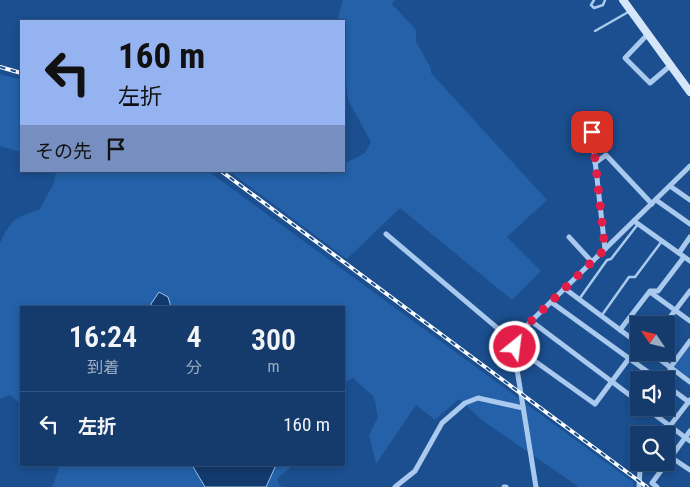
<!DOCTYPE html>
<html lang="ja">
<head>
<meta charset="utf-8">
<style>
  :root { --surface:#143b6b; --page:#214673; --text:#f1f3f6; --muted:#9dadc1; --line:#33557e }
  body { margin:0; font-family:"Roboto Condensed","Noto Sans JP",sans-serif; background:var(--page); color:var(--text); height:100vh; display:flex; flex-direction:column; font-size:19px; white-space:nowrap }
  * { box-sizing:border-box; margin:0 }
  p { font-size:16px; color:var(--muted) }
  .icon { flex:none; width:28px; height:28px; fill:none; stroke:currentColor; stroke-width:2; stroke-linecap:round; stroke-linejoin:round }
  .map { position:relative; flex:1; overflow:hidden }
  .panel { position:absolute; left:20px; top:306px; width:325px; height:160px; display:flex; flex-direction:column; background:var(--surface); border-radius:0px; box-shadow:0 2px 8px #0003,0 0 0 1px var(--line) }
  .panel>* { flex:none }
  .guide { position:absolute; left:20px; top:20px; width:325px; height:152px; border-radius:0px; box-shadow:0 2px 8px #0003,0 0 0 1px var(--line); background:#95b2f1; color:#111; overflow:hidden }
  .needle { width:32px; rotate:305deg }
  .buttons { position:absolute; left:630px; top:316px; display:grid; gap:10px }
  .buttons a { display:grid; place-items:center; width:45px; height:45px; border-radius:0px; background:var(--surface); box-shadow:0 2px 8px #0003,0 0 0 1px var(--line); font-size:25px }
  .pin { position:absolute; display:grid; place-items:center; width:42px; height:42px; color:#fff; margin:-21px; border-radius:10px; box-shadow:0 2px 8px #0006 }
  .me { position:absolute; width:55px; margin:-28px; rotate:29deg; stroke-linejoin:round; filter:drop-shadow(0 0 4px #0008) }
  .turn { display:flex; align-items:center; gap:18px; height:105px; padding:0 15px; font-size:22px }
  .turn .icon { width:65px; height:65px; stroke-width:2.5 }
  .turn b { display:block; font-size:35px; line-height:42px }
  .then { display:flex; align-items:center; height:48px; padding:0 15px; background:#0003; gap:10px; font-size:19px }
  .eta { display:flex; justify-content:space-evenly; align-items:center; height:85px; text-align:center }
  .eta b { font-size:30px; font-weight:600; line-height:35px }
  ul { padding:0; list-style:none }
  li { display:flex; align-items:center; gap:15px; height:65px; padding:0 15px; border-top:1px solid var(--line) }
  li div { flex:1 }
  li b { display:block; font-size:19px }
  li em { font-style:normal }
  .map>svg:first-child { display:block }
  .green { fill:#2461a8 }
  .water { fill:#123a6d; stroke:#9cc4f0 }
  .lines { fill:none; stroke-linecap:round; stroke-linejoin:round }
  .lane { stroke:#a9c9ee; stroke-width:2.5 }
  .street { stroke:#a9c9ee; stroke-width:5 }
  .secondary { stroke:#d6e6fa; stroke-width:8 }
  .rail-casing { stroke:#fff; stroke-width:4 }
  .rail { stroke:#1b4f8f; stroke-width:2; stroke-dasharray:5.5; stroke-linecap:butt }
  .route { stroke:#e11d48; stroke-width:9; stroke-dasharray:0 16.2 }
</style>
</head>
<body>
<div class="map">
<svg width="690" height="487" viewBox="0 0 690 487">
  <rect width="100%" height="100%" fill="#1b4f8f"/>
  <g class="green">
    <polygon points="343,0 395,0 392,4 416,30 416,42 431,68 431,73 547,200 507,237 541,271 512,300 400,208 347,259 229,171 317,171 323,174 330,171 344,171 344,164 365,153 371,142 348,100 344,61 344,21 337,21"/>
    <polygon points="0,74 21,80 21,152 0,146"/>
    <path d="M56,171H208L633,482L634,487H579L483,421L459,399L435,420L416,405L376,464L369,435L378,417L374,397L353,378L344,382V308L171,307L168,297L151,304L152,307L21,308V404L10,395L0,399V243C11,220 15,217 39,210L54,183Z"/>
    <polygon points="690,345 690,379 674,368"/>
    <polygon points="56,465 192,465 205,487 52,487 59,469"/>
    <polygon points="276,465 293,465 277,479 280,486 285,487 266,487"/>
  </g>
  <g class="water">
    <polygon points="159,292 168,297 171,307 152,307 151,304"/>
    <polygon points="192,465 276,465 266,487 205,487"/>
  </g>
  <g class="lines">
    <g class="lane">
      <polyline points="594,0 591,5 594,8 603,5 605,0"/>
      <polyline points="595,31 630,11"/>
      <polyline points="580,298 607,260 611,259 638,224"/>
      <polyline points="602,315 629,277 635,277 662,241"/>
    </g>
    <g class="street">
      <polyline points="648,34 625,58 650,83 671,65"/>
      <polyline points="590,116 605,249"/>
      <polyline points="595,163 606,155 652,204"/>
      <polyline points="670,186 690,200"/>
      <polyline points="656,200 690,224"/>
      <polyline points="634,221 690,261"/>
      <polyline points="386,234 515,343"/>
      <polyline points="569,237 592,262"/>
      <polyline points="679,253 690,237"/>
      <polyline points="564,288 639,344"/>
      <polyline points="650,292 690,321"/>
      <polyline points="551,302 659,380"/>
      <polyline points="531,321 639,402"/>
      <polyline points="664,325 690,291"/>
      <polyline points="620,330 650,291 658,291 684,257"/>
      <polyline points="515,347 595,404 639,345"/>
      <polyline points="650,352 690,382"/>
      <polyline points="670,368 690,341"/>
      <polyline points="666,385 689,402"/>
      <polyline points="646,408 690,441"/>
      <polyline points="663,435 690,400"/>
      <polyline points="666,454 690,470"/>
      <polyline points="395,487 415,471 442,423 465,403 478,398 523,408"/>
      <polyline points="504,487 506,487"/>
      <polyline points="536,487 515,357 515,343 518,334 690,166"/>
      <polyline points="639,487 640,470 645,462"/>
      <polyline points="657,487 652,483 690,431"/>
    </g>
    <polyline class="secondary" points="623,0 690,92"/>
    <defs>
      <g id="rail">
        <polyline points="0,67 21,73"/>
        <polyline points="221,171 647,487"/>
      </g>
    </defs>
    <use href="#rail" class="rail-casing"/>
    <use href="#rail" class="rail"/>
  </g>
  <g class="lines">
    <polyline class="route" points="515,347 518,334 605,249 592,132"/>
  </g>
</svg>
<div class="buttons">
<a><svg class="needle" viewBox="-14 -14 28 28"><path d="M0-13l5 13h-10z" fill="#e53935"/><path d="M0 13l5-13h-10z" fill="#9dadc1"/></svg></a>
<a><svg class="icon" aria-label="sound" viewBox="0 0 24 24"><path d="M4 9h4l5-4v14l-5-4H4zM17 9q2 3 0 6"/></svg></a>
<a><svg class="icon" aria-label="search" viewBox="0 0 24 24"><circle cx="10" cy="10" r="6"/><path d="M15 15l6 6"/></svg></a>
</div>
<div class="pin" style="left:592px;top:132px;background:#d93025"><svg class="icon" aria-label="arrive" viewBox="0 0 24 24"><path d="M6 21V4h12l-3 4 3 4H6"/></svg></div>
<svg class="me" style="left:515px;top:347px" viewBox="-20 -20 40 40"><circle r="17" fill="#e11d48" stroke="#fff" stroke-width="3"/><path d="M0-11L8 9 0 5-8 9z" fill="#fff"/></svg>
<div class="guide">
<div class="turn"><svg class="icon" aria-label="left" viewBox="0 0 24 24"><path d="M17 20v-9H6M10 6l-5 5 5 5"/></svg><div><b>160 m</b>左折</div></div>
<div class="then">その先<svg class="icon" aria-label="arrive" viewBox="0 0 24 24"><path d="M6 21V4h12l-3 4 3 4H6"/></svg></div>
</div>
<section class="panel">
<div class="eta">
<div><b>16:24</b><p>到着</p></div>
<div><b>4</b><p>分</p></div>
<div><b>300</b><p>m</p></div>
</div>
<ul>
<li><svg class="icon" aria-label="left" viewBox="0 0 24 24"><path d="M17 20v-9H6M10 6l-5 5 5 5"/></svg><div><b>左折</b></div><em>160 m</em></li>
</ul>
</section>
</div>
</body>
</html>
